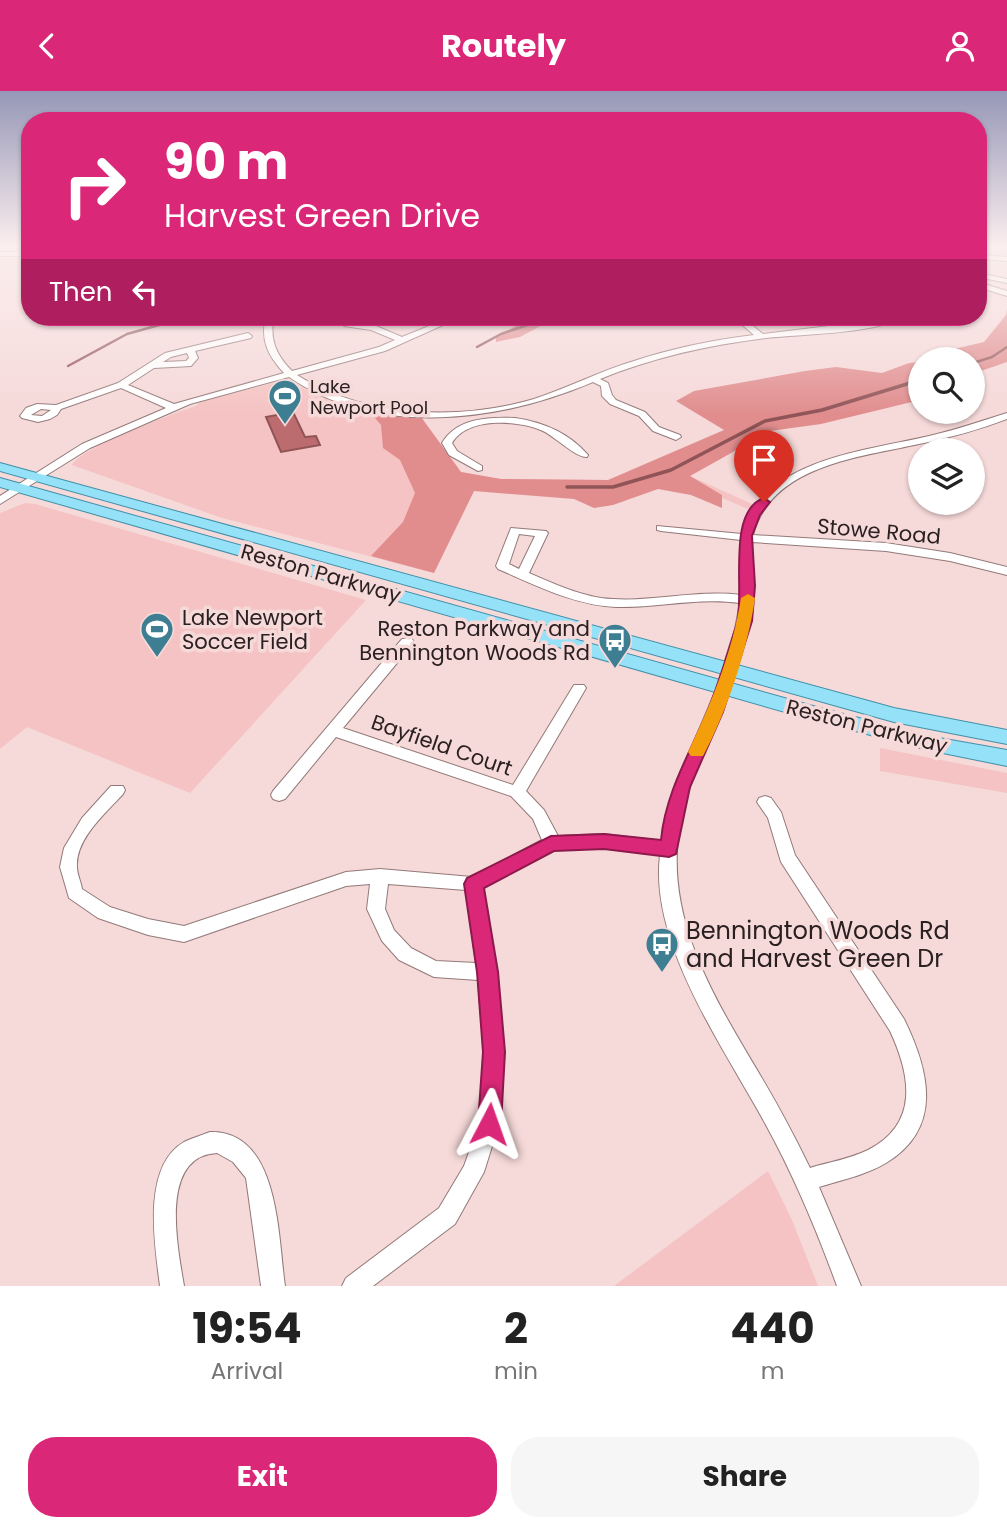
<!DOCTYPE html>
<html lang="en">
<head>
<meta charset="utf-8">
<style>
  :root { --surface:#fff; --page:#f6f6f6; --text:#222; --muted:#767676; --accent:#db2777 }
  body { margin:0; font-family:Poppins,sans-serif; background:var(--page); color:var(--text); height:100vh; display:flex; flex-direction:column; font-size:26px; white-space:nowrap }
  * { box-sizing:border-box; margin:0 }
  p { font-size:23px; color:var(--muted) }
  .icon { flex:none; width:38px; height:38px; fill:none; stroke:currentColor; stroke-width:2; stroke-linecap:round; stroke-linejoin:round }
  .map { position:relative; height:1195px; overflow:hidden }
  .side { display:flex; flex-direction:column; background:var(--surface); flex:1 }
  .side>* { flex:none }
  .hud { position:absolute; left:21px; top:21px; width:966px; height:214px; border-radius:28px; box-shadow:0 2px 5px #0004; background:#db2777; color:#fff; overflow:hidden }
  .buttons { position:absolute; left:908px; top:256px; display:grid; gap:14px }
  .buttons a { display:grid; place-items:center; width:77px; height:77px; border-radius:50%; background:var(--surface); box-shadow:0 2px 5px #0004; font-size:35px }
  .pin { position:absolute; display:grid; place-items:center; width:60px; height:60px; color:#fff; margin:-72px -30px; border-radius:50% 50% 50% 0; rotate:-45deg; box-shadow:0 0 7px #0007 }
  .pin .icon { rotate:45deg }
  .me { position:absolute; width:77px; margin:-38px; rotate:4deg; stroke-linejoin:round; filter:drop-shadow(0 0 5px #0008) }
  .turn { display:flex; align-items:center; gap:24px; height:147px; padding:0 28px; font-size:32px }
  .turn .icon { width:91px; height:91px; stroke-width:2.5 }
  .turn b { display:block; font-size:49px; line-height:60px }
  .then { display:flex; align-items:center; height:66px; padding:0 28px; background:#0003; gap:14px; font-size:26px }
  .eta { display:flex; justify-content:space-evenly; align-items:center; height:119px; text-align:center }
  .eta b { font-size:42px; font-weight:700; line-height:49px }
  .primary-button { display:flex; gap:14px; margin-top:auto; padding:14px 28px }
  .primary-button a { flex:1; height:80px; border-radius:28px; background:var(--accent); color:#fff; font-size:28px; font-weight:700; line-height:80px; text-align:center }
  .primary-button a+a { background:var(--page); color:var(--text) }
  header { display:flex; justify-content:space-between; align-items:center; height:91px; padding:0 28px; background:var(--accent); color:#fff; font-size:32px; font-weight:700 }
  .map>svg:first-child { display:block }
  .green { fill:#f5c3c3 }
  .forest { fill:#e18d8e }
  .water { fill:#bc6b6e; stroke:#905457; stroke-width:2 }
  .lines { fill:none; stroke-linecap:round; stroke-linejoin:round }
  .stream-far1 { stroke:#905457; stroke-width:2.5 }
  .stream { stroke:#905457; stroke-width:3.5 }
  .minor-casing { stroke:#937979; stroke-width:2 }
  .major-casing { stroke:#4290a8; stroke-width:2 }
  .minor { fill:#fff; fill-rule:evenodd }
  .major { fill:#95e1f7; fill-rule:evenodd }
  .route { fill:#db2777; stroke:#8e194d; stroke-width:2 }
  .slow { fill:#f59e0b }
  .labels { text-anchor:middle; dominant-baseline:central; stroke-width:7; stroke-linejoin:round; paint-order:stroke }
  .far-poi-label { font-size:18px; fill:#2a2020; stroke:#f6d9d9; text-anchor:start }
  .street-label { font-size:21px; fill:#2a2020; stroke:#f6d9d9 }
  .poi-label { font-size:21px; fill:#2a2020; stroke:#f6d9d9; text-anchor:start }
  .near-poi-label { font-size:24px; fill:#2a2020; stroke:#f6d9d9; text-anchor:start }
</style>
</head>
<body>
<header><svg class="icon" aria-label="back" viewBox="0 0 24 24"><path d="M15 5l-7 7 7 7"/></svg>Routely<svg class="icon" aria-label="person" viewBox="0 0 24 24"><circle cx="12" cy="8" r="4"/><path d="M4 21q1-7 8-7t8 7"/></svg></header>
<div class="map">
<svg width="1007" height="1195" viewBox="0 0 1007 1195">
  <rect width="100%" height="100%" fill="#f6d9d9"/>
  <g class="green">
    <path d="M285,289L318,304L354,316L421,326L461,381L501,388L608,389L681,360L757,324L770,340L690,385L752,413L748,418L682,390L615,401L474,400L434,482L222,427L72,374C83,355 173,323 196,315L200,310Z"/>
    <polygon points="25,412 35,413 366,509 190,702 27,636 0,658 0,422"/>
    <polygon points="880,657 1007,682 1007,702 880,680"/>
    <polygon points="768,1080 792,1129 818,1195 614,1195"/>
  </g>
  <g class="forest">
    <polygon points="1007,219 1007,271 975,282 973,292 973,268 943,268 954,258 984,251 1006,224"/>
    <polygon points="531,226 563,226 550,230 520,246 496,251 496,246"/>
    <polygon points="920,271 920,309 821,333 770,340 690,385 722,404 722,417 691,404 658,398 613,414 594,417 574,408 474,400 434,482 371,465 403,431 415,402 400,369 383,357 381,334 369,320 421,326 461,381 501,388 608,389 724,339 676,310 694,300 805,280 836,276 882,282 909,272"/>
  </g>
  <polygon class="water" points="293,321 305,346 316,345 320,354 281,361 266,326"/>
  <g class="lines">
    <g class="stream-far1">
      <polyline points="477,256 501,243 551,226"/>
      <polyline points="973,272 992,266 1007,256"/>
      <polyline points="68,275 127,243 188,226"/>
    </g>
    <polyline class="stream" points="567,396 613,396 671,379 765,330 822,319 920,289"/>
    <defs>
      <g id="minor">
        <rect x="0" y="161" width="30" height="4"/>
        <polygon points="978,164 1007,166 1007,170 978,168"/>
        <polygon points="978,182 1007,188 1007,192 978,186"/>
        <polygon points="978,191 1007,200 1007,205 978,196"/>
        <path d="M266,226H274C269,248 276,264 292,280L379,256L395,249L371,239L344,235V231L376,235L402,246L451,226H461L385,260L297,284C365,327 458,330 534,308C568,297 600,280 634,270C673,257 713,249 754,244L733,226H742L763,243L903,226C875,243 801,243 766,247C709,254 654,266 600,288L608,292L612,304L616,309L645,321L659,336L680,344L681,346L676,349L653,340L639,325L610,313L602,305L601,295L593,291C499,331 377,347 289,286L190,313L90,357L0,413V405L82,353L166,317L121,297L61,318L57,324L50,328L38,331L22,327L20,325L26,317L37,313L56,314L118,292L165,262L248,242L252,245L251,247L195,260L198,267L191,275L154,277L128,294L174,313L284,282C268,265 260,249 266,226ZM187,262L189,267L186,270L163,271L171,266ZM41,318L51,319L42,325L31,324Z"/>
        <path d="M1007,322V328C978,339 949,347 919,353C861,366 771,374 753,444L886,452L950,462L1007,476V484L950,470L886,460L752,451C751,481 756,509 748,539C741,568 732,597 720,625C706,659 688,692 681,728C661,824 714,906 760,984C778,1014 795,1046 810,1077C829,1071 850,1068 868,1059C919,1033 911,985 890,940L781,771L768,727L757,711L759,707L765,705L771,707L781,721L795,764L904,928C929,979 944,1037 886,1072C866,1084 841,1089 819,1096L861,1195H837C817,1140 794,1085 766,1034C725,958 649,853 660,764L604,757L553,759L483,796L496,881L504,961L499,1033L484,1081L455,1133L373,1195H342L346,1187L439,1117L464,1075L479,1033L484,961L478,889L434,886L399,869L382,850L367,818L370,793L346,795L184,851L148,844L98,827L69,807L60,776L64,757L82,727L111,695H123L125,699L123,703C106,722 75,748 77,776C77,783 81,791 82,798L110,816L148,828L184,835L346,781L380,778L472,786L542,749L533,728L511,705L336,646L285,708L279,710L273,708L271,704L273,700L402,548H412L414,551L412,554L343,637L513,694L574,594H584L586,597L526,700L544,719L558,745L604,743L662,750L664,731L672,703L715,601L735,538L740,512C698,506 657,517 616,516C574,514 535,494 498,478L496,475L511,437L546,440L548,442L529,482C552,492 576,503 601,507C647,513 694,498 741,504V449L661,440L657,439V435L742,443C762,368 866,360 929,345C956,339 981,330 1007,322ZM519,443L535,445L519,478L509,473ZM388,793L466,799L476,872L436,870L411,857L394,839L385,818Z"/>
        <path d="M515,327C543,331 569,342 588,364L587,366C577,367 556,347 545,341C521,329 468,325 452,352L457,360L482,375V379L478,380L449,364L442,352C457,327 488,326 515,327Z"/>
        <path d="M210,1041C280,1039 278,1148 285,1195H261L246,1087L233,1071L217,1062C158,1065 178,1158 184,1195H160C155,1155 141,1076 184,1051C192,1047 202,1044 210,1041Z"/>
      </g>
      <g id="major">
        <polygon points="0,372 894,617 1007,639 1007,653 894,631 0,380"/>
        <polygon points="0,387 813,615 928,645 1007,659 1007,675 928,659 813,629 0,396"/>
      </g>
    </defs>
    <use href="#minor" class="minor-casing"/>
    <use href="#major" class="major-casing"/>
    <use href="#minor" class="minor"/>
    <use href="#major" class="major"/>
  </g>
  <linearGradient id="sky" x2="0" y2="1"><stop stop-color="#9697b7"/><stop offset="0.48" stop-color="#fbeeee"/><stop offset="1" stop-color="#fbeeee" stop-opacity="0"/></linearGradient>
  <rect width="1007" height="323" fill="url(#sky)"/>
  <path class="route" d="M764,407L770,411L760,424L752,445L755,495L752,530L723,621L690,696L676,763L669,766L604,758L554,760L484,797L498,881L505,961L501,1033L498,1041L489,1045L481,1041L478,1033L483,961L477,881L464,793L467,787L551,745L604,743L661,749C665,704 688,665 706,624C718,595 728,562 737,532C745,501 726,420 764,407Z"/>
  <path class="slow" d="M748,503L755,507C748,557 727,621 703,665H691L688,661C711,613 733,560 741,507Z"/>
  <defs>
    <symbol id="stadium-pin" viewBox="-11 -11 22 30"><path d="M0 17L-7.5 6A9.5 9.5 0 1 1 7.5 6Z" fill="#3e7e92" stroke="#f6d9d9"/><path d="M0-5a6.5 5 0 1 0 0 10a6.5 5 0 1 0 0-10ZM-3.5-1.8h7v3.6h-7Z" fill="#fff"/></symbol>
    <symbol id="bus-pin" viewBox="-11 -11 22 30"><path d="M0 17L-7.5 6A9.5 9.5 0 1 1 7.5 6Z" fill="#3e7e92" stroke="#f6d9d9"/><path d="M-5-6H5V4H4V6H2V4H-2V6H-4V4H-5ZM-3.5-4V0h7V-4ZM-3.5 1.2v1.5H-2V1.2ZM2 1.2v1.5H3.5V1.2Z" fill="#fff"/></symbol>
  </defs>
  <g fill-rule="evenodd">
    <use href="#stadium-pin" x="266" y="286" width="38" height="52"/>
    <use href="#stadium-pin" x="138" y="519" width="38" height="52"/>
    <use href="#bus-pin" x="596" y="530" width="38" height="52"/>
    <use href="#bus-pin" x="643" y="834" width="38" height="52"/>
  </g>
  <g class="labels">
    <g class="far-poi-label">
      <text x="310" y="295">Lake<tspan x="310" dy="21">Newport Pool</tspan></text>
    </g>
    <g class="street-label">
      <text transform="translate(879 440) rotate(5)">Stowe Road</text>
      <text transform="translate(321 482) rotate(16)">Reston Parkway</text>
      <text transform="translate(867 635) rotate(14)">Reston Parkway</text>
      <text transform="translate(442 654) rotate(19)">Bayfield Court</text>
    </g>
    <g class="poi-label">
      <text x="182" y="526">Lake Newport<tspan x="182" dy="24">Soccer Field</tspan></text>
      <text x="590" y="537" text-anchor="end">Reston Parkway and<tspan x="590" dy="24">Bennington Woods Rd</tspan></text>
    </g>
    <g class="near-poi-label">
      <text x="686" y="839">Bennington Woods Rd<tspan x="686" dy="28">and Harvest Green Dr</tspan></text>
    </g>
  </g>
</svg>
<div class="buttons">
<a><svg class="icon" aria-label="search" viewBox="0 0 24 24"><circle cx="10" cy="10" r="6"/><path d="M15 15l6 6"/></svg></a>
<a><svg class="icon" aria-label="layers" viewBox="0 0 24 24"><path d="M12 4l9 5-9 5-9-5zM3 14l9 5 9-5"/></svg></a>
</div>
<div class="pin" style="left:764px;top:411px;background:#d93025"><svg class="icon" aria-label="arrive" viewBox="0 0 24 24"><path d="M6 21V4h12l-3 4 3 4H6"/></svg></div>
<svg class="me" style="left:489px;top:1033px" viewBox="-20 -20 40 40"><path d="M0-17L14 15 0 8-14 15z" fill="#db2777" stroke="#fff" stroke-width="4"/></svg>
<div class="hud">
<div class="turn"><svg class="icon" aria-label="right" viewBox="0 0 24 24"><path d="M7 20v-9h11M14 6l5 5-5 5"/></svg><div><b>90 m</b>Harvest Green Drive</div></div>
<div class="then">Then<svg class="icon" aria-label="left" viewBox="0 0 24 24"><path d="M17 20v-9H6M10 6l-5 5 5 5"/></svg></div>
</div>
</div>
<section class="side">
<div class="eta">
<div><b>19:54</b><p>Arrival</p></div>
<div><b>2</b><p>min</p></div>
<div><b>440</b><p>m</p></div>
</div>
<div class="primary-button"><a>Exit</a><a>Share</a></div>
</section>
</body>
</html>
